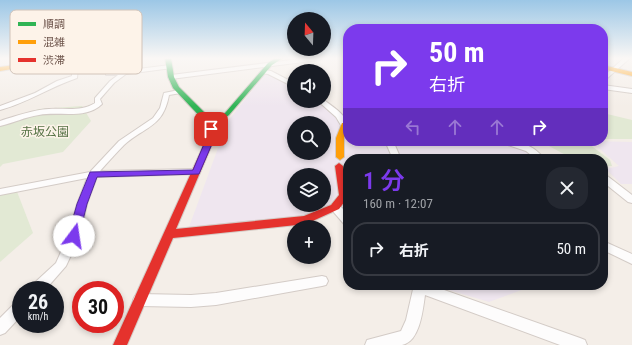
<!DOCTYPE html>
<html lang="ja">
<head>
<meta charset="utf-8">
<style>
  :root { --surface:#171b24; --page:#242831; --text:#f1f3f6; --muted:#9ea1a6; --line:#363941; --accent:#7c3aed }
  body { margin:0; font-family:"Roboto Condensed","Noto Sans JP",sans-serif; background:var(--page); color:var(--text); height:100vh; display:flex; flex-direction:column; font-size:15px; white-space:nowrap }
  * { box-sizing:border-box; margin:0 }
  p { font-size:13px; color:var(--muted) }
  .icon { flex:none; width:22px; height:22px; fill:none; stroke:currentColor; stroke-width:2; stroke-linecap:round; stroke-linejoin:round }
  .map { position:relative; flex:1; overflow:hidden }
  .details { position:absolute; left:343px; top:154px; width:265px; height:136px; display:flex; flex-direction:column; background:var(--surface); border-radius:16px; box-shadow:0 2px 6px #0003 }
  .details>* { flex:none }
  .top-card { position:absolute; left:343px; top:24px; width:265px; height:122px; border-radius:16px; box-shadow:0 2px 6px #0003; background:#7c3aed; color:#fff; overflow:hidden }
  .needle { width:26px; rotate:341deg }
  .fabs { position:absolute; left:287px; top:12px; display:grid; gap:8px }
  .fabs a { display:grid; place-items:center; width:44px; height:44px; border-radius:50%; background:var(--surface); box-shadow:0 2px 6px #0003; font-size:20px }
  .speed { position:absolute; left:12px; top:281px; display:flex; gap:8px; font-size:20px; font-weight:700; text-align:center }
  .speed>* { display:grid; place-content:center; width:52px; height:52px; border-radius:50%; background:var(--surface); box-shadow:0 2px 6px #0003; line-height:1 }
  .speed small { font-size:10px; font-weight:400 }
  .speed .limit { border:6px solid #d22; background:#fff; color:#111 }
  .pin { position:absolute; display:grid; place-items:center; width:34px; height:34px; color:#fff; margin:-17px; border-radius:8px; box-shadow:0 2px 6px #0006 }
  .me { position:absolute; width:44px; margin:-22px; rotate:14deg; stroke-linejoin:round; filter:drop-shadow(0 0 3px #0008) }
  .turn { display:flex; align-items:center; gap:14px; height:84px; padding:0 20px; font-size:18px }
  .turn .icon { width:52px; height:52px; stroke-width:2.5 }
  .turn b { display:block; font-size:28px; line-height:34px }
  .lanes { display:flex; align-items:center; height:38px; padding:0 20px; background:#0003; justify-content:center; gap:20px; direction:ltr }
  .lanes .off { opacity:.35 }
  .round { display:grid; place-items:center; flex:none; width:42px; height:42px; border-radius:16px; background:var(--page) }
  .head { display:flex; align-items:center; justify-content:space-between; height:68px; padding:0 20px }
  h1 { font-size:24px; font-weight:600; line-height:30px; color:var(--accent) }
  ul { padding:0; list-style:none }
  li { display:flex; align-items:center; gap:12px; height:54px; margin:0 8px 6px; padding:0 12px; border:2px solid var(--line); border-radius:16px }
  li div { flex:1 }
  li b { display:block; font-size:15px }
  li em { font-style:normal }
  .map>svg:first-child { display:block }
  .education { fill:#efe6ef; fill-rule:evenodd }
  .green { fill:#e2e9d4 }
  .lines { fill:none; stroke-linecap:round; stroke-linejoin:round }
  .street-casing { stroke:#d3cbc6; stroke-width:2 }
  .fast-casing { stroke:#d3cac5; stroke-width:2 }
  .slow-casing { stroke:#d3cac5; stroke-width:2 }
  .jam-casing { stroke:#d3cac5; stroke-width:2 }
  .street { fill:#fdfcfc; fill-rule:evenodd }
  .fast { fill:#30b455; fill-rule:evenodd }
  .slow { fill:#ff9f0a; fill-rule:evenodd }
  .jam { fill:#e5322d; fill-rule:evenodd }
  .route { fill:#7c3aed; stroke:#51269a }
  .labels { text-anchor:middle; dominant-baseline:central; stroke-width:3; stroke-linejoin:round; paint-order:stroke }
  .park-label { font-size:12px; fill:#577346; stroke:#fdf3e9 }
  .key { fill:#fdf3e9; stroke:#d2c4ba; stroke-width:1 }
  .key-label { font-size:11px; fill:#6e554c }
</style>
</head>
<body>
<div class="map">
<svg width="632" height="345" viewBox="0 0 632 345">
  <rect width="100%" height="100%" fill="#f4eee8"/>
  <g class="education">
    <path d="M268,73L294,86V101H319L329,112L338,117L341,126H348V141H503L531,154L525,159H348V216L340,208L313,215L189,227L228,121L265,74ZM294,123H324V153H294ZM294,175H324V205H294Z"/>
    <polygon points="591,141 632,142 632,184 621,184 606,169 619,166"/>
    <polygon points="432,285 535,285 489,302"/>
  </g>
  <g class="green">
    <polygon points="82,106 91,121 63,152 3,164 0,167 0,122 39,109"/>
    <polygon points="603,113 632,120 632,139 603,139"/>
    <polygon points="521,141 585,141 610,160 612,166 603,166 603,159 573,159 549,146"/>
    <polygon points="16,189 33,233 0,262 0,190"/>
  </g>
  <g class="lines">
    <defs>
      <g id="street">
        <path d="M65,58H69L70,62L78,68L77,78C50,87 27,103 0,110V106L35,93L57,81L72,76V69L64,63Z"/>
        <polygon points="307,58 322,58 319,60 171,79 168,77 171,75"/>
        <polygon points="624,58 630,58 603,82 603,77"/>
        <path d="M170,65L172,66V68L126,74L114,83L100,99L102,104C86,120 59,111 39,115C25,117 13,123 0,126V121C16,116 32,110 49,109C66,108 80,112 95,103V98L110,81L118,75H106V73Z"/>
        <polygon points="264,70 271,71 294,83 294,87 268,74 262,73 262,71"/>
        <polygon points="603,85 632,89 632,93 603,89"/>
        <path d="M179,90L182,92L181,93L169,95C163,128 145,126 124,145C116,153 108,162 100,171L196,169L199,170L200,172L199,174L97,177L87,204L80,236L66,266L45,290H30L31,286L56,263L68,236L77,204L87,178L0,195V189L90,172L119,141L153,118L160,108L164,93Z"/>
        <path d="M324,100C333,107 348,116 348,127H342L336,117L318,101Z"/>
        <polygon points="385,141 393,141 401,159 393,159"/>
        <path d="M501,141C518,141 534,144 544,159H536L526,151L502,143Z"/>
        <polygon points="603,174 606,175 632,195 632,203 628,202 603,182"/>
        <polygon points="335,203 339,205 348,214 348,225 344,224 331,209 330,207 331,205"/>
        <polygon points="603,241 632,254 632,264 603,250"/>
        <polygon points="322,276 326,277 328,281 326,285 322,286 216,305 191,307 140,306 135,304 133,300 135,296 140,294 191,295 216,293"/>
        <path d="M414,285H430L580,338L585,340L587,345H560L425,295C423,309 420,342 402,345C390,345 377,345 365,345L367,340L401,331L406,320Z"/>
        <polygon points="21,300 21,316 5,333 0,335 0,318 16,302"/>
      </g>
      <polygon id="fast" points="165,58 171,58 174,77 179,87 212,120 225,113 268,63 276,58 283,58 272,65 229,115 215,125 215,137 212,144 209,144 205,142 207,137 207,124 173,88 168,77"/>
      <g id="slow">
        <polygon points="64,58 77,58 0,71 0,67"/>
        <polygon points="603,65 632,72 632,76 603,69"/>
        <polygon points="342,123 348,123 348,127 344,138 344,157 340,160 336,157 336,138"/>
      </g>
      <polygon id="jam" points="206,140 212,140 213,142 176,229 304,216 331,205 339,195 335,166 339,163 343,166 348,197 339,209 306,224 173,238 127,345 113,345"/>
    </defs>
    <use href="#street" class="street-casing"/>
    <use href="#fast" class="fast-casing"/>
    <use href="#slow" class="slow-casing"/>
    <use href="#jam" class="jam-casing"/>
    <use href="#street" class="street"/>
    <use href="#fast" class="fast"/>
    <use href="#slow" class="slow"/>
    <use href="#jam" class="jam"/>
  </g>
  <linearGradient id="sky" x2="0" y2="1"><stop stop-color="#9cc7e6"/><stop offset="0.55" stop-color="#faf7f5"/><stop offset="1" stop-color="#faf7f5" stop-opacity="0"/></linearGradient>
  <rect width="632" height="106" fill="url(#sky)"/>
  <polygon class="route" points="211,126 215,129 215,137 199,174 97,177 87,204 79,236 78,239 74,241 70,239 68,236 77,204 90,172 193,170 207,137 207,129"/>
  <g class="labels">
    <g class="park-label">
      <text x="45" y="132">赤坂公園</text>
    </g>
  </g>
  <rect x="10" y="10" width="132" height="64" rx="6" class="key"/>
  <rect x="18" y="22" width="18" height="4" fill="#30b455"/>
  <rect x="18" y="40" width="18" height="4" fill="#ff9f0a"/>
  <rect x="18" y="58" width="18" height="4" fill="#e5322d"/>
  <g class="key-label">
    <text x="43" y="28">順調</text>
    <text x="43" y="46">混雑</text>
    <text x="43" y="64">渋滞</text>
  </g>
</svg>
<div class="fabs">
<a><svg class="needle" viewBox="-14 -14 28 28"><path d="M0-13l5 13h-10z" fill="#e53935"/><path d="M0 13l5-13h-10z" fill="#9ea1a6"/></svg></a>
<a><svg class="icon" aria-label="sound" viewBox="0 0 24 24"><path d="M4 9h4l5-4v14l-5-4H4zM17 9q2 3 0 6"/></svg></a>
<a><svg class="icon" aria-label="search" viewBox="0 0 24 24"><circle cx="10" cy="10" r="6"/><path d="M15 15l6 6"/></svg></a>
<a><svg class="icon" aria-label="layers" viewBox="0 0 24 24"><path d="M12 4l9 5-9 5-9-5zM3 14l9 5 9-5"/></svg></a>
<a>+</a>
</div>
<div class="speed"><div>26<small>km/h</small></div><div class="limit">30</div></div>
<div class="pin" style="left:211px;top:129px;background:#d93025"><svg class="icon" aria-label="arrive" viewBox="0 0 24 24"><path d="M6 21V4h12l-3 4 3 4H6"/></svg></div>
<svg class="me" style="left:74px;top:236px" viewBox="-20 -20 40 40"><circle r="19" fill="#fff"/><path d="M0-13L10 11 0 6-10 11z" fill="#7c3aed"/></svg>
<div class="top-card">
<div class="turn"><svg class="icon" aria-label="right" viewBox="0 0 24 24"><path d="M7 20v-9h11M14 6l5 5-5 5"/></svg><div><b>50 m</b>右折</div></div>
<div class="lanes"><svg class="icon off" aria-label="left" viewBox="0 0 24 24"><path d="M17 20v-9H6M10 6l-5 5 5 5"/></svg><svg class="icon off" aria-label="ahead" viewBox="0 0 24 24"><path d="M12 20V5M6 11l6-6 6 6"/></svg><svg class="icon off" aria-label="ahead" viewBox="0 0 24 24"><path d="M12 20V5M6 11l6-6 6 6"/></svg><svg class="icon" aria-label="right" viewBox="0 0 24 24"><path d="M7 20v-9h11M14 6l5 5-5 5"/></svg></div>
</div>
<section class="details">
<div class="head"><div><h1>1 分</h1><p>160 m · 12:07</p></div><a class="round"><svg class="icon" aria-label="close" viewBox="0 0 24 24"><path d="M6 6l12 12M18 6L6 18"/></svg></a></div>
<ul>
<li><svg class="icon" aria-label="right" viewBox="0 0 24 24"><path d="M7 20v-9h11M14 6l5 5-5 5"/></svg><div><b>右折</b></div><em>50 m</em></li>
</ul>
</section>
</div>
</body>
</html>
